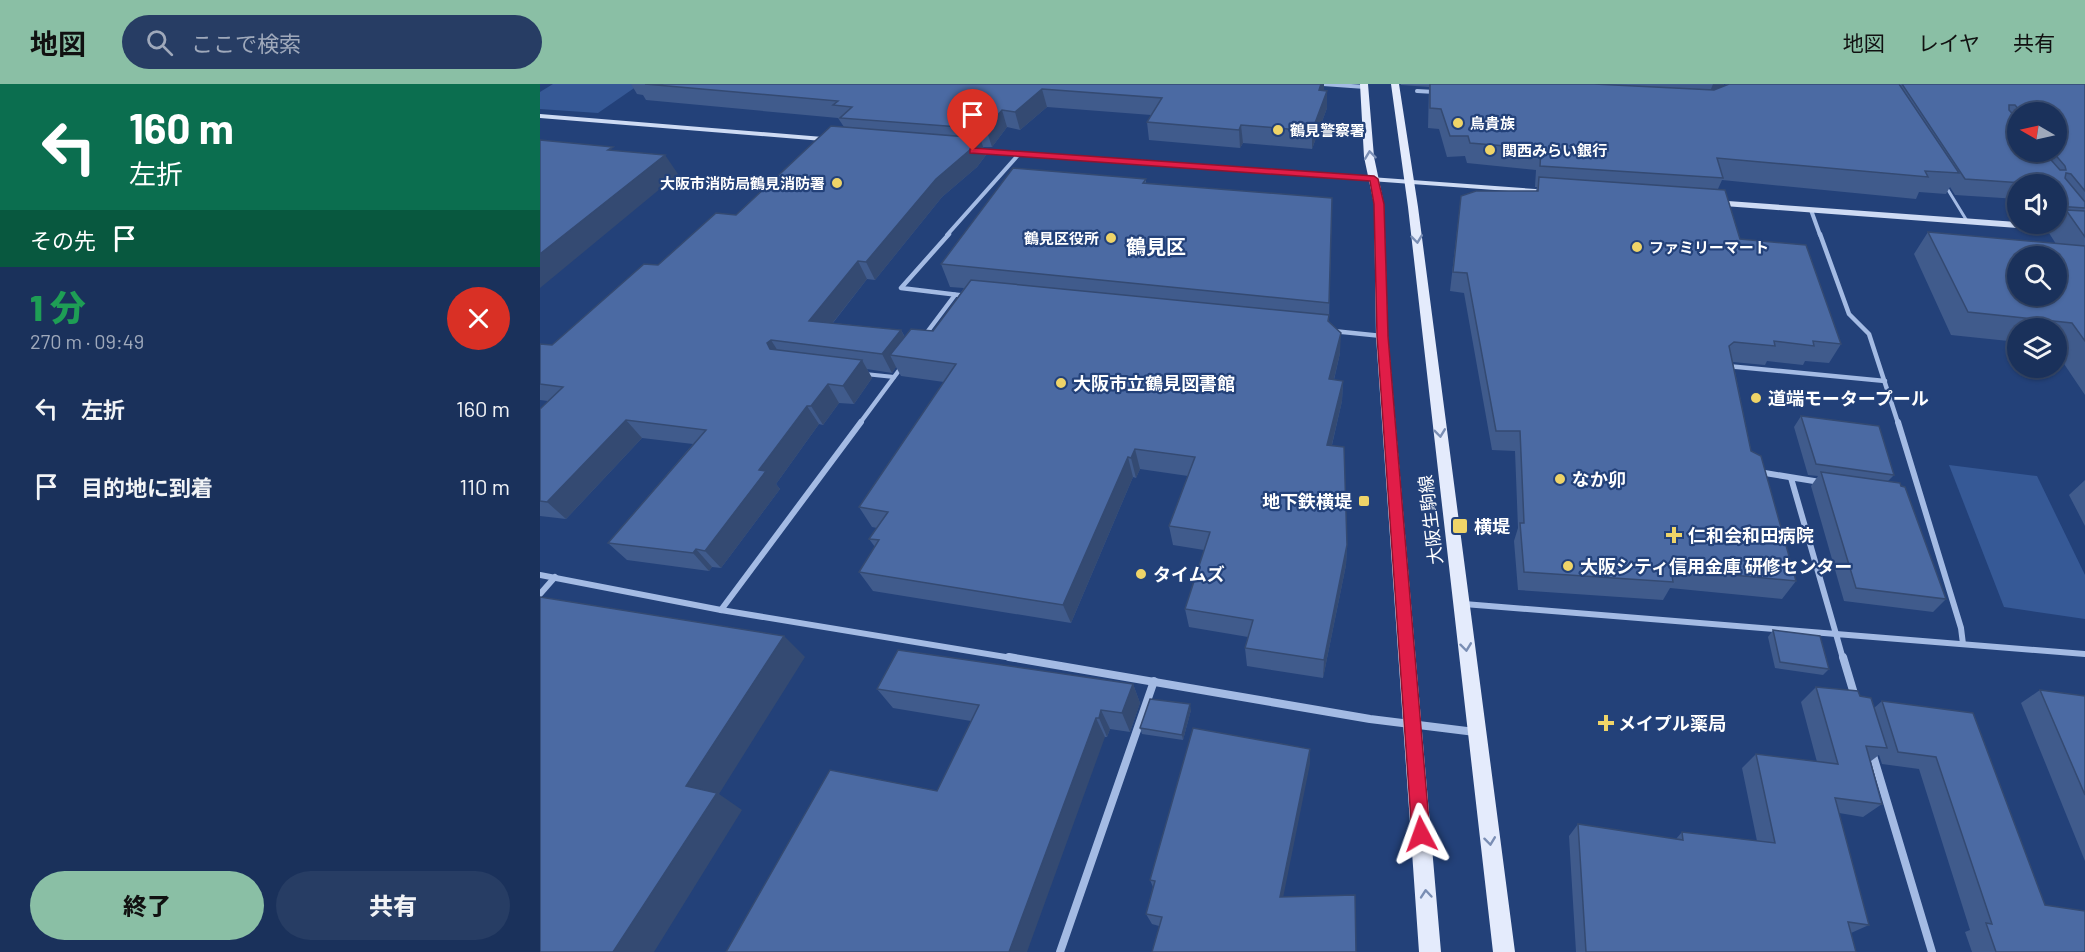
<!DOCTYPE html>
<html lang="ja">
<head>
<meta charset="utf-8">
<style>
  :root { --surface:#1a315b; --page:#273d64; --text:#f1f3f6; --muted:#9fa9bb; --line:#384c71; --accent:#8abfa5 }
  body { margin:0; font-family:Barlow,"Noto Sans JP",sans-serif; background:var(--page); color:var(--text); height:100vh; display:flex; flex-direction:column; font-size:22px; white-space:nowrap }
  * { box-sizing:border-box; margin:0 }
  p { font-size:20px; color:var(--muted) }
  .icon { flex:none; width:33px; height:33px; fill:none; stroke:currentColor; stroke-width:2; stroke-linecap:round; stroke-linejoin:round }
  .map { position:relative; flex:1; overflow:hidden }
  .panel { display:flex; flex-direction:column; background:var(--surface); width:540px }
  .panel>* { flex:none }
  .top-card { background:#0b6e4f; color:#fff; overflow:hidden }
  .needle { width:39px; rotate:279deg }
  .tools { position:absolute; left:1467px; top:18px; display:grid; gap:12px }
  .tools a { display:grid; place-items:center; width:60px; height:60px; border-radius:50%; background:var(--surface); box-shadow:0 2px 4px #0004,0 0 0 2px var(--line); font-size:30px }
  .pin { position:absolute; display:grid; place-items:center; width:51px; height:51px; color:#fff; margin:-62px -26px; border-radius:50% 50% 50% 0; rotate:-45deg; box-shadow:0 0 6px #0007 }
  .pin .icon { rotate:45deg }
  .me { position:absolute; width:66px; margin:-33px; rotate:356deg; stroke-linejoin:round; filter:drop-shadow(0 0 4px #0008) }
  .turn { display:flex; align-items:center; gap:21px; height:126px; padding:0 30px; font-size:27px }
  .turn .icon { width:78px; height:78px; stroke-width:2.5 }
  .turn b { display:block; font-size:42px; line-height:51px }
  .then { display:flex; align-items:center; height:57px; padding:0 30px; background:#0003; gap:12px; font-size:22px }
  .round { display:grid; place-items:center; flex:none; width:63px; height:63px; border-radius:32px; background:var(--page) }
  .headline { display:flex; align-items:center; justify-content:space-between; height:102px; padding:0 30px }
  h1 { font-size:36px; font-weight:800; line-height:45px; color:#1e9e55 }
  .cta { display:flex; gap:12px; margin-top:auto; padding:12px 30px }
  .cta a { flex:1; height:69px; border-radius:36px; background:var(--accent); color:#111; font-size:24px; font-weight:800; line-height:69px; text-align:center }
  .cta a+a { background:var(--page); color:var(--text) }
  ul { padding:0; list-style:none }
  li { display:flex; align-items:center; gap:18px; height:78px; padding:0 30px }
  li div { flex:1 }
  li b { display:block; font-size:22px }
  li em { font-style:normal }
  header { display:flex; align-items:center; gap:36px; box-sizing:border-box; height:84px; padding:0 30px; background:var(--accent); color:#111 }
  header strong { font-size:28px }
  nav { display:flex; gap:33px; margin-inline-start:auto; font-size:21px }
  .search { width:420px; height:54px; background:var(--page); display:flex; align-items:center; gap:15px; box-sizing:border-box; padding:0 21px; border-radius:33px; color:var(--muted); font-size:22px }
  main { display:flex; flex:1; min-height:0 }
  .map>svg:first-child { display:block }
  .green { fill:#365996 }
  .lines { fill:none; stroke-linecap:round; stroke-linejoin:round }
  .lane-far1 { stroke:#a4bbe4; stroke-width:3 }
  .lane { stroke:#a4bbe4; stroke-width:4 }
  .street-far3 { stroke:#a4bbe4; stroke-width:4 }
  .street-far2 { stroke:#a4bbe4; stroke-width:4.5 }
  .street-far1 { stroke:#a4bbe4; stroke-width:6 }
  .street { stroke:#a4bbe4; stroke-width:8 }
  .secondary { fill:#cedbf4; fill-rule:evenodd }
  .primary { fill:#e4ebfc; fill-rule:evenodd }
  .wall { fill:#405b8c; fill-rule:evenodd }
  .shaded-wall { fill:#344a72 }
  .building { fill:#4b6aa3; stroke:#344a72; stroke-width:1.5; fill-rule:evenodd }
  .oneway { stroke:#7a8eb4 }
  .route { fill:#e11d48; stroke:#92132f; stroke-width:1.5 }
  .poi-dot { fill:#efd468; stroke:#234179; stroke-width:2 }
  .labels { text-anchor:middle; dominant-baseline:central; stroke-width:4.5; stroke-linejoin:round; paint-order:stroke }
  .far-poi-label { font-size:15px; font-weight:bold; fill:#fff; stroke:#234179; text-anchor:start }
  .poi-label { font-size:18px; font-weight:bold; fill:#fff; stroke:#234179; text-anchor:start }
  .street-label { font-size:18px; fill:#fff; stroke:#234179 }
  .far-district-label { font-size:20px; font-weight:bold; fill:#fff; stroke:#234179 }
</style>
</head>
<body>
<header>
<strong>地図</strong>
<div class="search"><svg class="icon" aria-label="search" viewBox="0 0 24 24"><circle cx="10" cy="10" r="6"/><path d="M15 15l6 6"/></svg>ここで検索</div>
<nav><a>地図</a><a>レイヤ</a><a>共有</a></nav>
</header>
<main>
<section class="panel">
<div class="top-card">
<div class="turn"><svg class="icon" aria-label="left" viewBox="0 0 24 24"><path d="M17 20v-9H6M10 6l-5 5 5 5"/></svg><div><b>160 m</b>左折</div></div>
<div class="then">その先<svg class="icon" aria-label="arrive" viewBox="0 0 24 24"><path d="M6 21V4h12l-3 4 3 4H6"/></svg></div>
</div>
<div class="headline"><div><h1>1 分</h1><p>270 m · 09:49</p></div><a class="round" style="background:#d93025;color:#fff"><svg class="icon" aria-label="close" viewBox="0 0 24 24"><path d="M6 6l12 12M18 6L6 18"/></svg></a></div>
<ul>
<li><svg class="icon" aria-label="left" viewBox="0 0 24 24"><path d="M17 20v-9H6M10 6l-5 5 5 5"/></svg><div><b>左折</b></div><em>160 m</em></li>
<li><svg class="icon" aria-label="arrive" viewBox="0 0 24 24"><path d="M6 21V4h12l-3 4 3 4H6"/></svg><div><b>目的地に到着</b></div><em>110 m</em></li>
</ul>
<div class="cta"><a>終了</a><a>共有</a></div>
</section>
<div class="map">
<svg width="1545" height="868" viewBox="0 0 1545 868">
  <rect width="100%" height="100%" fill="#234179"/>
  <g class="green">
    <polygon points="13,0 100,0 58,29 0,25 0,8"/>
    <polygon points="1409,381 1497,392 1545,491 1545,535 1464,523"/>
  </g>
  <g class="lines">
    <polyline class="lane-far1" points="1405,101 1427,137"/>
    <polyline class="lane" points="325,290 354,293"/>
    <g class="street-far3">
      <polyline points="783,0 825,3"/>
      <polyline points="877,7 895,8"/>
      <polyline points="1271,126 1280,151"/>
      <polyline points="407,151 479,70"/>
    </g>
    <g class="street-far2">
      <polyline points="409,150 361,204 427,212"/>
      <polyline points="1280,150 1309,230 1329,250 1358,339"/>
      <polyline points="793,247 842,252"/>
      <polyline points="385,251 415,211"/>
      <polyline points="1187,282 1345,297"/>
      <polyline points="320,339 363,281"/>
    </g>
    <g class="street-far1">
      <polyline points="1358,338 1421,544 1423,560"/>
      <polyline points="1219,388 1280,398"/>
      <polyline points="0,491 181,526 478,575"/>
      <polyline points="0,510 15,493"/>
      <polyline points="924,520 1296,550 1251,394"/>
      <polyline points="181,526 321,338"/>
      <polyline points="1303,575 1296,550 1545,570"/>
    </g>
    <g class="street">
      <polyline points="469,573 830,635 935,648"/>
      <polyline points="1303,573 1315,613"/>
      <polyline points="1332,668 1392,868"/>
      <polyline points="520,868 614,597"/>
    </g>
    <g class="secondary">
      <polygon points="0,30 295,54 299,56 295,58 0,34"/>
      <polygon points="426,64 1010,106 1014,108 1010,110 429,68 426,68"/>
      <polygon points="1174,116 1545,143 1545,149 1171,121 1171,117"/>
    </g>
    <g class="primary">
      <polygon points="820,0 828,0 834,73 844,120 848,252 901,868 879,868 836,252 834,120 824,73"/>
      <polygon points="851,0 859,0 878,123 975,868 953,868 868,123"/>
    </g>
  </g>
  <g class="wall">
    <polygon points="91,0 784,0 784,6 787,7 787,24 772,65 703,59 700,64 609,56 607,38 611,31 507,23 480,46 467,43 452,63 443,63 446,71 437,83 402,113 335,196 327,195 293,239 361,246 365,253 393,247 424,204 410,203 401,180 606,95 606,99 792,114 789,237 800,269 794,296 803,297 802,317 792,361 807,461 806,481 783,594 707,582 705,564 708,553 649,543 645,525 664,466 633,461 629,442 648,392 600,385 596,394 593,393 531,539 333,507 319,488 335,463 329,455 337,444 332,443 319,423 404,298 361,292 356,283 352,289 327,285 332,294 314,320 299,319 283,341 279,340 236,400 240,405 181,484 172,483 169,487 87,476 68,459 153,360 102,354 26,435 0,432 0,325 8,317 0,316 0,260 12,261 118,181 196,131 304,43 298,34 106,16 103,11 97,10"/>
    <path d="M861,0H1184L1183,2L1187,0H1545V311L1516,268V244H1478V258L1411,251L1374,170L1388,148L1516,160L1509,149L1516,140V100H1478V115L1415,111L1410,103L1406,110L1379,108L1376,115L1182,96L1178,105L1200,155L1301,260L1289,279L1265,277L1263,281L1227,277L1225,281L1193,278L1211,367L1256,497L1242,515L1130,504L1123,516L978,506L974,457L978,444L975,367L952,366L924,209L910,207L921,112L996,107L997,103H995L996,86L927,79L925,72L907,73L899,45L888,44L889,3L861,1ZM1478,28H1516V68H1478Z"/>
    <polygon points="1261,332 1354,391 1348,397 1406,515 1393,528 1304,517 1271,402 1278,392 1268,391 1254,343"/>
    <polygon points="1545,396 1545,442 1529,411"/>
    <polygon points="1233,546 1289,585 1283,591 1235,584 1228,553"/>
    <polygon points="593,600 600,619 590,648 570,645 567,653 565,653 397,707 431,637 353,624 337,605"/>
    <polygon points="1276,603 1320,612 1334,624 1342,617 1433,629 1505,821 1545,868 1432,868 1425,848 1430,846 1379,685 1342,680 1339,671 1331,677 1342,720 1323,733 1299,729 1329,841 1311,849 1316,868 1036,868 1029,752 1038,740 1136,755 1142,748 1217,757 1202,684 1216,670 1277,678 1261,618"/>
    <polygon points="1500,606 1545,612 1545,777 1481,619"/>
    <polygon points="651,626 643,656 602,650 600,644"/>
    <polygon points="770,680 619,842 612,840 606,830 613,803 610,796"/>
  </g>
  <g class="shaded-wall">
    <polygon points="781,0 784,0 784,8 779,6"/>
    <polygon points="1173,0 1184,0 1180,12 1166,18"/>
    <polygon points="502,5 507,23 480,46 475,28"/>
    <polygon points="787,7 787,24 772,65 772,47"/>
    <polygon points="462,26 467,43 452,63 446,45"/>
    <polygon points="701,41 703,59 700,64 699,46"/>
    <polygon points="440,54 446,71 437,83 402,113 335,196 326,178 396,95"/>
    <polygon points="125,71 138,90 0,204 0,170"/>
    <polygon points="318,177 327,195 280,255 269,237"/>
    <polygon points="361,246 370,264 350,271 356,283 352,289 342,270"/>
    <polygon points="801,249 800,269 789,316 789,295"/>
    <polygon points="231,256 243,275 230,265 227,259"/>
    <polygon points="322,276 332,294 314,320 303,302"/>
    <polygon points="803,297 802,317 787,381 787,361"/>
    <polygon points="288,300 299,319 283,341 271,322"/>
    <polygon points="267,322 279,340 236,400 240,405 181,484 165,467 219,386"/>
    <polygon points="86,336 102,354 26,435 7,418"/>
    <polygon points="595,365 600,385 596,394 591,374"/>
    <polygon points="588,373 593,393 531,539 523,521"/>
    <polygon points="807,461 806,481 783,594 784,576"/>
    <polygon points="156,465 172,483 169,487 153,469"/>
    <polygon points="244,552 265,573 179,710 202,726 114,868 73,868 146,702"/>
    <polygon points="593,600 600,619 590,648 582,629"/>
    <polygon points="650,620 651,626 643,656 642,651"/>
    <polygon points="561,626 570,645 567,653 559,634"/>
    <polygon points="556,634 565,653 487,868 469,868"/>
    <polygon points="770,665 770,680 741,824 740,813"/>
  </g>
  <g class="building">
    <polygon points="105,0 781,0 779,6 787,7 772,47 701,41 699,46 607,38 622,14 502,5 475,28 462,26 446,45 300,34 312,23 293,21 298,17"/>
    <polygon points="890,0 1054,0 1174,6 1189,0 1359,0 1419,89 1385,87 1388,93 1177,74 1183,94 1000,82 1001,65 930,59 928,52 910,52 901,25 890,24"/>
    <path d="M1362,0H1545V107L1531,90L1526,89L1525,94L1545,118V124L1516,122V100H1498L1425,95ZM1469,21H1475L1481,28H1516V68H1513L1525,82L1526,86H1520L1504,68H1478V36L1469,26Z"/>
    <polygon points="291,42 440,54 431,65 396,95 326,178 318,177 269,237 361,246 342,270 231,256 227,259 230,265 322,276 303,302 288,300 271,322 267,322 219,386 226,387 165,467 156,465 153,469 68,459 166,346 86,336 7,418 0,417 0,325 23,303 0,300 0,260 12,261 104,180 118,181 176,129 196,131"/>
    <polygon points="0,56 73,63 68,66 125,71 0,170"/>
    <polygon points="473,84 606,95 603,99 792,114 789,219 401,180"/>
    <polygon points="999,93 1185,106 1200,155 1266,161 1301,260 1273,257 1274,262 1234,257 1235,262 1194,258 1189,262 1211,367 1221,372 1256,497 1131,485 1133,498 984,488 980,439 984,439 980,347 956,347 927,189 913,188 921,112 936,107 998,107"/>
    <polygon points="1526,126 1545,127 1545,153"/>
    <path d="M1388,148L1545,162V257L1532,239L1428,228ZM1478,172H1516V212H1478Z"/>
    <polygon points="431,196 789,231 788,237 801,249 789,295 803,297 787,361 804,363 807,461 784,576 705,564 713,536 645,525 670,448 629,442 655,373 595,365 591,374 588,373 523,521 319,488 339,456 329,455 348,428 319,423 416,280 350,271 371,245 393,247"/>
    <polygon points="1261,332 1339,342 1354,391 1276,380"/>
    <polygon points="1281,388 1360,399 1361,402 1365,403 1406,515 1316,504"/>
    <polygon points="0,513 244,552 146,702 177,709 73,868 0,868"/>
    <polygon points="1233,546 1280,552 1289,585 1240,578"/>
    <polygon points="358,566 593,600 582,629 561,626 559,634 556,634 469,868 186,868 290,686 397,707 439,621 337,605"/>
    <polygon points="1276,603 1318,607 1320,612 1331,614 1347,664 1326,662 1342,720 1295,714 1329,841 1308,838 1316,868 1046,868 1038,740 1143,756 1142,748 1235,759 1216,670 1298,680"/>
    <polygon points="1500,606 1545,612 1545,711"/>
    <polygon points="610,615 650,620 642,651 600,644"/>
    <polygon points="1342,617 1433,629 1505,821 1545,827 1545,868 1456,868 1446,839 1452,840 1396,673 1358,668"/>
    <polygon points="653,644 770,665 740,813 815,811 816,868 612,868 622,833 606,830 615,797 610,796"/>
  </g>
  <defs><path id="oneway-chevron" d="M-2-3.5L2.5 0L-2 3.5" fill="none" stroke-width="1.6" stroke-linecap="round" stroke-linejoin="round" transform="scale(1.5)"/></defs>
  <g class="oneway">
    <use href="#oneway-chevron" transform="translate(830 71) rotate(-97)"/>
    <use href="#oneway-chevron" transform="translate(877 155) rotate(83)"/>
    <use href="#oneway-chevron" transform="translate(900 349) rotate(83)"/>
    <use href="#oneway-chevron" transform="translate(926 563) rotate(83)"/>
    <use href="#oneway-chevron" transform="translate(950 757) rotate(83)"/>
    <use href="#oneway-chevron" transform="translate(886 810) rotate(-95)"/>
  </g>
  <polygon class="route" points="433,64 834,92 838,95 844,120 848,252 890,750 887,757 881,759 874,757 872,750 837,252 834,120 830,97 430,69 430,65"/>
  <g class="poi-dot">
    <circle cx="918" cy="39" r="6"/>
    <circle cx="738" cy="46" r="6"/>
    <circle cx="950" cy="66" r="6"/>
    <circle cx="297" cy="99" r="6"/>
    <circle cx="571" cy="154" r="6"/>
    <circle cx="1097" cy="163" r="6"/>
    <circle cx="521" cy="299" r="6"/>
    <circle cx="1216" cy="314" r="6"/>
    <circle cx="1020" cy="395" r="6"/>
    <rect x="818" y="411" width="12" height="12" rx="3"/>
    <rect x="912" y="434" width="16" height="16" rx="3"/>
    <path d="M1131 442h6v6h6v6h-6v6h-6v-6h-6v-6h6z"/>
    <circle cx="1028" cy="482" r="6"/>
    <circle cx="601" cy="490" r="6"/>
    <path d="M1063 630h6v6h6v6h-6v6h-6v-6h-6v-6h6z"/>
  </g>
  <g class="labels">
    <g class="far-poi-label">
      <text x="930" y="39">鳥貴族</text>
      <text x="750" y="46">鶴見警察署</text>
      <text x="962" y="66">関西みらい銀行</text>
      <text x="285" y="99" text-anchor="end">大阪市消防局鶴見消防署</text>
      <text x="559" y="154" text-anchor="end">鶴見区役所</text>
      <text x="1109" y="163">ファミリーマート</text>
    </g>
    <g class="poi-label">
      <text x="533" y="299">大阪市立鶴見図書館</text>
      <text x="1228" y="314">道端モータープール</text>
      <text x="1032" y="395">なか卯</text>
      <text x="812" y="417" text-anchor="end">地下鉄横堤</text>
      <text x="934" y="442">横堤</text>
      <text x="1148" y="451">仁和会和田病院</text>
      <text x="1040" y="482">大阪シティ信用金庫 研修センター</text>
      <text x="613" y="490">タイムズ</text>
      <text x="1078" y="639">メイプル薬局</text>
    </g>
    <g class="street-label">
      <text transform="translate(890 436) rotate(-97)">大阪生駒線</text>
    </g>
    <g class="far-district-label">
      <text x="616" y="162">鶴見区</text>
    </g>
  </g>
</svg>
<div class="tools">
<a><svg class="needle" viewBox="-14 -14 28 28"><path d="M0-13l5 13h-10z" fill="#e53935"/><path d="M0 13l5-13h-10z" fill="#9fa9bb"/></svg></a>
<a><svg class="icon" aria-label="sound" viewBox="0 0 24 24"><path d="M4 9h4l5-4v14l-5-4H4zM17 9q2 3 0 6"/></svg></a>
<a><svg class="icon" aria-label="search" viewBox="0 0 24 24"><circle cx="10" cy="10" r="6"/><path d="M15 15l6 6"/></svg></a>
<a><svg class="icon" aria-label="layers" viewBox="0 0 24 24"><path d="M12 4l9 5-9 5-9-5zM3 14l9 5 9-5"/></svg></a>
</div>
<div class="pin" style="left:433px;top:67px;background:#d93025"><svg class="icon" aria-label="arrive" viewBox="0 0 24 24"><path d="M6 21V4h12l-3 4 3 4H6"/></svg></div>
<svg class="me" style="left:881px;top:750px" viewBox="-20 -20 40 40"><path d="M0-17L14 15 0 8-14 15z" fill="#e11d48" stroke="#fff" stroke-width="4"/></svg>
</div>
</main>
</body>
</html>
